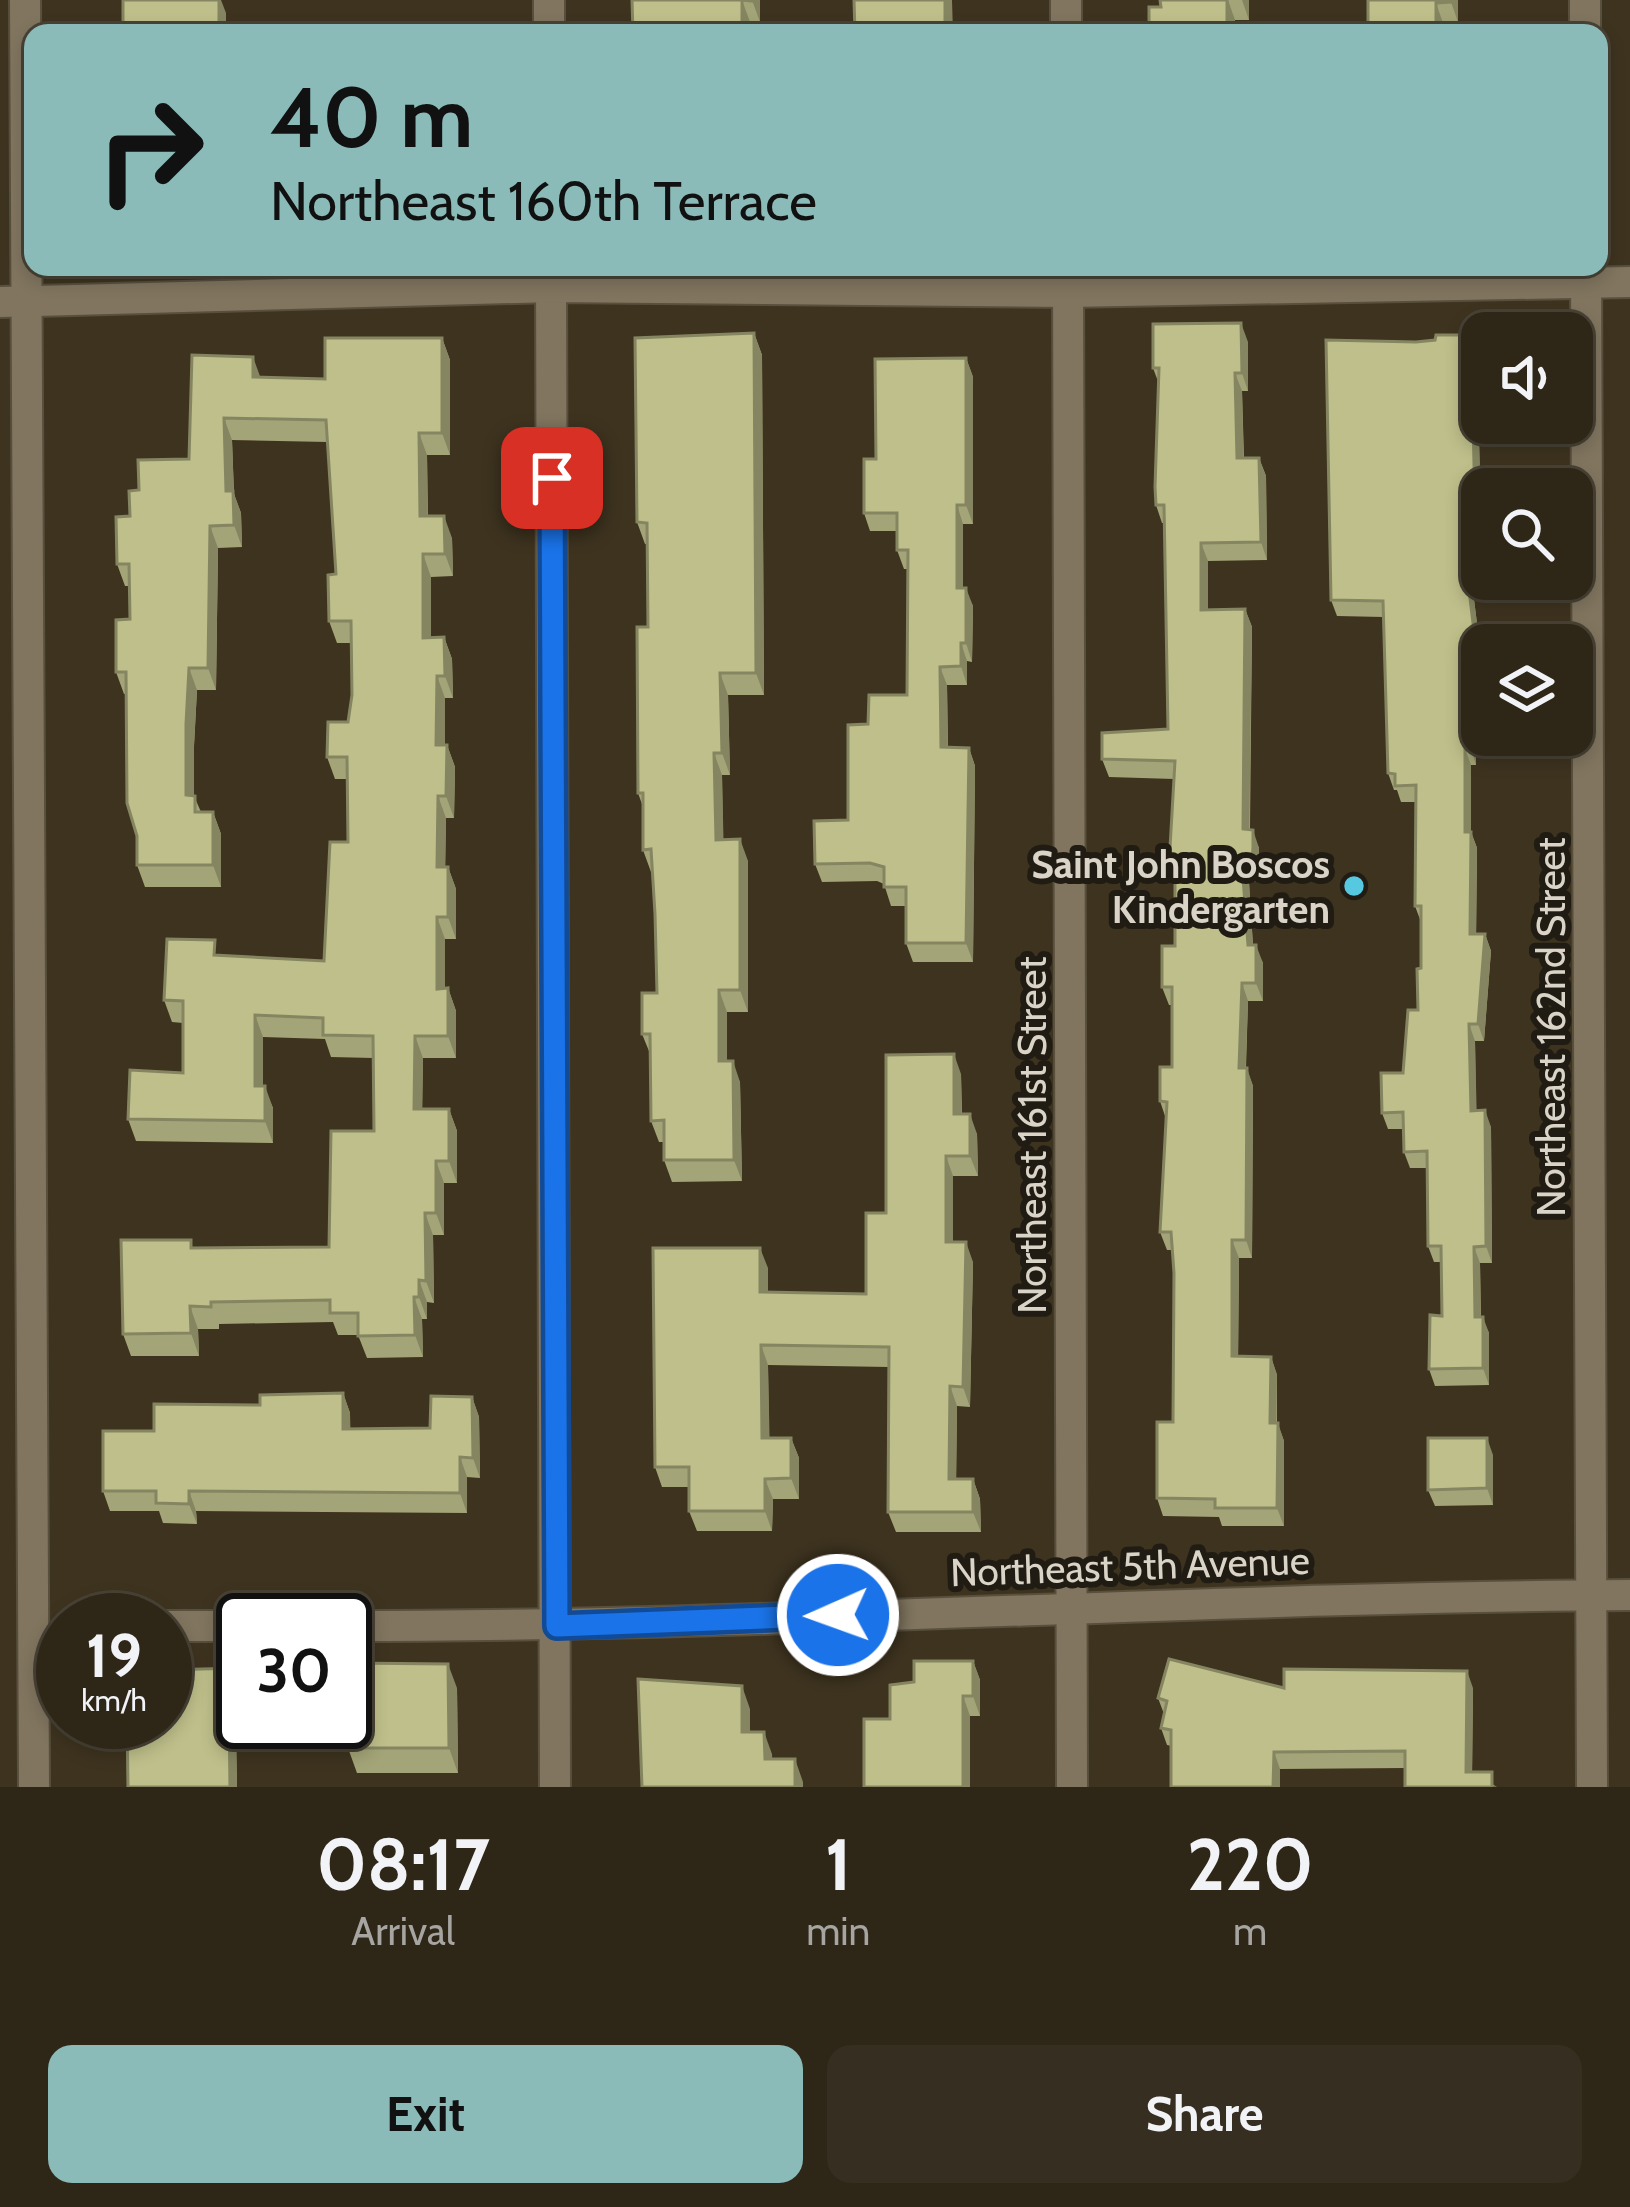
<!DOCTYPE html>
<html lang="en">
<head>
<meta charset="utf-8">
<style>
  :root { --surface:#2e2617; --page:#362e20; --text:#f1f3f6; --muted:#a7a5a1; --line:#494336; --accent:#8bbbb9 }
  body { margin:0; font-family:Cabin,sans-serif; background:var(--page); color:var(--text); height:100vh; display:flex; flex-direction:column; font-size:45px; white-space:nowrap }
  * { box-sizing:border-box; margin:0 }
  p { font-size:39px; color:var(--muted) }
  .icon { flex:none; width:66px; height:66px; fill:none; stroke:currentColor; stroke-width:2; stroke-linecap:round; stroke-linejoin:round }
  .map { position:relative; height:1787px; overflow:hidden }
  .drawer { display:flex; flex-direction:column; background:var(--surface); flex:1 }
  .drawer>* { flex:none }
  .banner { position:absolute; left:24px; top:24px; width:1584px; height:252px; border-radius:24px; box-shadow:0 6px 18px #0003,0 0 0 3px var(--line); background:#8bbbb9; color:#111; overflow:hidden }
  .controls { position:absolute; left:1461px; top:312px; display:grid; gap:24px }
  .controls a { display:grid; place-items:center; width:132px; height:132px; border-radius:24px; background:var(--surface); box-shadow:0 6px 18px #0003,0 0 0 3px var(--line); font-size:60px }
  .speed { position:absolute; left:36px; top:1593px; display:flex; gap:24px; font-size:60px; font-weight:700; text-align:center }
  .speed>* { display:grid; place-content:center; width:156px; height:156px; border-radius:50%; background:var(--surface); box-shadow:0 6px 18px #0003,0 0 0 3px var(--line); line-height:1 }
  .speed small { font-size:30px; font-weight:400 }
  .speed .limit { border:6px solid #111; border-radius:18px; background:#fff; color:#111 }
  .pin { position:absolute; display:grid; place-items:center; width:102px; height:102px; color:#fff; margin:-51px; border-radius:24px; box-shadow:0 6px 18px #0006 }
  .me { position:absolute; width:132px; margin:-66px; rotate:268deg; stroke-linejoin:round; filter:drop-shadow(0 0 9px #0008) }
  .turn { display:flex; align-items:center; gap:42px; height:252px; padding:0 48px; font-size:54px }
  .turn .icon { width:156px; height:156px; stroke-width:2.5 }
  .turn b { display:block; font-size:84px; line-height:102px }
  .eta { display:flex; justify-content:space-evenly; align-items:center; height:204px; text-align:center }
  .eta b { font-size:72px; font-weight:800; line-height:84px }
  .primary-button { display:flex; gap:24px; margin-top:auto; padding:24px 48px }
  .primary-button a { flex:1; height:138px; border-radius:24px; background:var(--accent); color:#111; font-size:48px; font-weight:800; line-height:138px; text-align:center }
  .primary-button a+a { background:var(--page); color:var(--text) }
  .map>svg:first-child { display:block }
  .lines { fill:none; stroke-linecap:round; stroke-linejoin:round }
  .minor-casing { stroke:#584f3d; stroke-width:34 }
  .minor { stroke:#81755f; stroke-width:30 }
  .wall { fill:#a3a477 }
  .shaded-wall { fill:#858661 }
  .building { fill:#bebf8a; stroke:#858661; stroke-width:3 }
  .route-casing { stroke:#114b97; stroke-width:30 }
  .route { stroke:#1a73e8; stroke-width:21 }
  .poi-dot { fill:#56c9e1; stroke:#211c13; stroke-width:4.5 }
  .labels { text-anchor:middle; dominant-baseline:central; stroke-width:12; stroke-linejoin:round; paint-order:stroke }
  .poi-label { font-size:39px; font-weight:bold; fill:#dad3c7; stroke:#211c13; text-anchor:end }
  .street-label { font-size:39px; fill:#dad3c7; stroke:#211c13 }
</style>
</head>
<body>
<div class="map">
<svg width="1630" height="1787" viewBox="0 0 1630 1787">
  <rect width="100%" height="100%" fill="#3e331f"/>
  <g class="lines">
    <defs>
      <g id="minor">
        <polyline points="25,0 34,1787"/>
        <polyline points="549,0 549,33"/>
        <polyline points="1066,0 1066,33"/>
        <polyline points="1585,0 1585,33"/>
        <polyline points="551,267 555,1787"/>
        <polyline points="1068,267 1072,1787"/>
        <polyline points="1586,267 1592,1787"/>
        <polyline points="0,302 551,287 1068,292 1630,282"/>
        <polyline points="165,1626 243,1626"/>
        <path d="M345,1626C773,1626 1201,1598 1630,1595"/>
      </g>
    </defs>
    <use href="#minor" class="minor-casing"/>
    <use href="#minor" class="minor"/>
  </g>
  <g class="wall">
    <polygon points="632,0 760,0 760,22 750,22 750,33 633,33"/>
    <polygon points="1160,0 1249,0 1249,20 1235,20 1161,7"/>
    <polygon points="1368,0 1458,0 1458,22 1443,23"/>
    <polygon points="754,333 762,355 764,695 728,695 730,775 722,775 723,840 748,861 748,1012 727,1012 727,1061 740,1082 742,1181 672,1182 664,1160 664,1142 659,1142 651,1121 651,1056 642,1034 657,993 653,872 651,872 643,850 643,807 638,793 648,627 647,544 645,544 637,522"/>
    <polygon points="1482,335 1482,394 1478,394 1481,523 1474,523 1473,591 1481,656 1468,656 1469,710 1476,726 1476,765 1471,765 1471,832 1477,848 1476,934 1485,934 1491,951 1484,1041 1475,1041 1476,1111 1491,1127 1492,1263 1480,1263 1481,1317 1489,1333 1489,1385 1435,1386 1429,1369 1442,1316 1441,1262 1434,1262 1428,1246 1428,1168 1410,1168 1404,1152 1404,1129 1388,1129 1382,1113 1403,1073 1418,1010 1421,968 1421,922 1415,906 1416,802 1401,802 1397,790 1394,790 1388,773 1383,617 1337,616 1331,600 1416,342"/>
    <polygon points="442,338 450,360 450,455 427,455 428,516 452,538 453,576 431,577 431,637 444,637 452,659 453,698 445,698 445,745 447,745 455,767 454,818 446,818 445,867 448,867 456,889 456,939 445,939 445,989 448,988 456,1011 456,1058 423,1058 422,1109 449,1109 457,1131 457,1183 444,1183 444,1235 433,1235 434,1303 427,1302 427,1319 422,1319 423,1357 367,1358 358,1335 338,1335 333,1322 219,1324 219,1329 198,1329 199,1356 131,1356 123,1334 194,1248 329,1247 374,1131 373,1058 331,1057 325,1039 263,1037 263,1086 273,1108 273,1143 136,1141 128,1119 183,1073 183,1023 172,1022 164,1000 220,956 324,961 348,842 348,779 335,779 327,757 348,722 352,695 352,643 337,643 329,621 336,574 327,442 232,440 234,494 241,513 242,547 218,548 216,690 197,690 194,746 194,796 201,812 213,812 221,834 221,887 145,887 137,865 137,836 126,694 124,694 116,672 130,619 129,586 125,586 117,564 130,516 139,490 189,459 260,377 325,379"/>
    <polygon points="1248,342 1248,391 1242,391 1244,458 1259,458 1266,476 1267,560 1208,561 1208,610 1245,609 1252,627 1250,829 1259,848 1259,882 1249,882 1253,945 1263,963 1263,1001 1248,1001 1246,1068 1253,1086 1252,1258 1239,1258 1238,1356 1271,1357 1277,1375 1277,1423 1284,1441 1284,1526 1222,1526 1219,1517 1163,1516 1157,1498 1173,1422 1174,1273 1172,1250 1167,1250 1160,1232 1166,1119 1160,1101 1172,1067 1172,1005 1169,1005 1162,987 1175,946 1175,881 1169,865 1174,779 1109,777 1102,759 1168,729 1164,523 1162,523 1156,505 1159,384 1153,368"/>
    <polygon points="966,358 973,377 973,524 963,524 963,588 973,606 972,662 967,661 967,685 947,685 948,747 969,748 975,766 973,962 913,962 906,943 906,906 891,906 884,884 877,881 822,882 815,864 848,820 907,695 908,569 904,569 897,550 897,531 870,531 864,513 876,459"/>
    <polygon points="961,1074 962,1114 977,1134 978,1176 953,1176 953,1242 973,1262 970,1407 957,1406 956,1479 973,1479 980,1499 981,1532 896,1532 888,1512 889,1367 768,1365 769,1438 791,1438 799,1458 799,1499 773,1499 772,1531 697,1531 689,1511 689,1487 662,1487 655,1467 768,1268 768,1292 866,1294 886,1213"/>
    <polygon points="343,1393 350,1413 350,1429 430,1428 472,1397 479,1417 480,1478 467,1477 467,1513 196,1511 197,1524 163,1523 159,1511 110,1511 103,1491 154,1431 260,1405"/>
    <polygon points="1493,1455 1493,1505 1435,1506 1428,1490"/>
    <polygon points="973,1661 980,1680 980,1716 970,1716 914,1682"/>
    <polygon points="243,1680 243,1722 247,1722 247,1732 236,1732 237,1787 128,1787"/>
    <polygon points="457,1688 458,1773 357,1773 348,1748"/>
    <polygon points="1284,1688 1473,1688 1472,1772 1497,1787 1405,1768 1280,1769 1167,1745 1161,1728 1164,1714 1158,1698"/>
  </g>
  <g class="shaded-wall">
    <polygon points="219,0 221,0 226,13 226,33 219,33"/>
    <polygon points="742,0 750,22 750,33 742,33"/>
    <polygon points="752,0 760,0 760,22"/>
    <polygon points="945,0 952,0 953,33 945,25"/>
    <polygon points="1228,0 1235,20 1235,33 1227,33"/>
    <polygon points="1242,0 1249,0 1249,20"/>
    <polygon points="1451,0 1458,0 1458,22 1451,2"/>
    <polygon points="1436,3 1443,23 1443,33 1436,33"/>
    <polygon points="1241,323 1248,342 1248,391 1242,373"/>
    <polygon points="754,333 762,355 764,695 756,673"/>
    <polygon points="442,338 450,360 450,455 442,433"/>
    <polygon points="253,357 261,379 253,377"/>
    <polygon points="966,358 973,377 973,524 966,505"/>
    <polygon points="1235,373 1242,391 1244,476 1237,458"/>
    <polygon points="1472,378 1478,394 1481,523 1475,507"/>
    <polygon points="224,418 232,440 234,494 241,513 242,547 234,525 226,491"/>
    <polygon points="419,433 427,455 428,538 420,516"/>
    <polygon points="1259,458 1266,476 1267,560 1261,542"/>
    <polygon points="957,505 963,524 963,606 957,588"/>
    <polygon points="1468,506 1474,523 1473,591 1481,656 1475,639 1467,574"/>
    <polygon points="444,516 452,538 453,576 445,554"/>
    <polygon points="210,526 218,548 216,690 208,668"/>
    <polygon points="1201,543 1208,561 1208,628 1201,610"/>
    <polygon points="423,554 431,577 431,660 423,638"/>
    <polygon points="966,588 973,606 972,662 966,643"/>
    <polygon points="1245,609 1252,627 1249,847 1243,829"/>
    <polygon points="444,637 452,659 453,698 445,676"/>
    <polygon points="1462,639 1468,656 1470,726 1464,710"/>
    <polygon points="961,643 967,661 967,685 961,666"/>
    <polygon points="940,667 947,685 948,766 941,747"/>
    <polygon points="189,668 197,690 194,746 194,818 186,795 186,724"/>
    <polygon points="720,673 728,695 730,775 722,753"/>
    <polygon points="437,676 445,698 445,767 436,745"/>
    <polygon points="1470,710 1476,726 1476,765 1471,748"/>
    <polygon points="447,745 455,767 454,818 446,796"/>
    <polygon points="969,748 975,766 973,962 966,943"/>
    <polygon points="1465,749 1471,765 1471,848 1465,832"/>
    <polygon points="714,753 722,775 724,862 716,840"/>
    <polygon points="438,796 446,818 445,889 437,867"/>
    <polygon points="213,812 221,834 221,887 213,865"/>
    <polygon points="1253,830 1259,848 1259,882 1252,864"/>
    <polygon points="1471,832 1477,848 1476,951 1470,934"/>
    <polygon points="740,839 748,861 748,1012 740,990"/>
    <polygon points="1242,864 1249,882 1254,963 1248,945"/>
    <polygon points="448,867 456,889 456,939 448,917"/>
    <polygon points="437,917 445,939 445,1011 437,989"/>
    <polygon points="1485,934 1491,951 1484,1041 1478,1024"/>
    <polygon points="1256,945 1263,963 1263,1001 1256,983"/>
    <polygon points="1242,983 1248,1001 1245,1086 1239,1068"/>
    <polygon points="448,988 456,1011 456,1058 448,1036"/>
    <polygon points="719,990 727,1012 727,1083 719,1061"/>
    <polygon points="255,1015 263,1037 263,1108 255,1086"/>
    <polygon points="1469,1024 1475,1041 1477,1127 1471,1111"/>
    <polygon points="415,1036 423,1058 422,1132 414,1109"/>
    <polygon points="954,1054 961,1074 962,1134 954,1114"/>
    <polygon points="733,1061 740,1082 742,1181 734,1160"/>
    <polygon points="1247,1068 1253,1086 1252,1258 1246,1240"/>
    <polygon points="265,1086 273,1108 273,1143 265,1121"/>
    <polygon points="449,1109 457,1131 457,1183 449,1161"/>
    <polygon points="1485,1110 1491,1127 1492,1263 1486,1246"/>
    <polygon points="970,1114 977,1134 978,1176 970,1156"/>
    <polygon points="946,1156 953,1176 953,1262 946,1242"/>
    <polygon points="436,1161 444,1183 444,1235 436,1213"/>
    <polygon points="425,1213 433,1235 434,1303 426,1281"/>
    <polygon points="1232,1240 1239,1258 1238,1374 1232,1356"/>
    <polygon points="966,1242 973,1262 970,1407 963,1387"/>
    <polygon points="1474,1247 1480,1263 1481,1333 1475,1317"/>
    <polygon points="760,1248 768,1268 768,1312 760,1292"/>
    <polygon points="419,1280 427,1302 427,1319 419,1297"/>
    <polygon points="414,1297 422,1319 423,1357 415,1335"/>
    <polygon points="190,1306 198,1329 199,1356 191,1333"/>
    <polygon points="1483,1317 1489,1333 1489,1385 1483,1368"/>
    <polygon points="761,1345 768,1365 770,1458 762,1438"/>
    <polygon points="1271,1357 1277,1375 1276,1441 1270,1423"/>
    <polygon points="950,1386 957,1406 956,1499 949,1479"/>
    <polygon points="343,1393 350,1413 351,1449 343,1429"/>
    <polygon points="472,1397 479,1417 480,1478 473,1458"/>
    <polygon points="1278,1423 1284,1441 1284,1526 1277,1508"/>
    <polygon points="791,1438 799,1458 799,1499 791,1478"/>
    <polygon points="1487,1438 1493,1455 1493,1505 1487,1488"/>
    <polygon points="460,1457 467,1477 467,1513 460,1493"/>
    <polygon points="765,1479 773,1499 772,1531 765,1511"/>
    <polygon points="973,1479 980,1499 981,1532 973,1512"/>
    <polygon points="189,1491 196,1511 197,1524 189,1504"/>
    <polygon points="973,1661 980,1680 980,1716 973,1696"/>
    <polygon points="448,1664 457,1688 458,1773 449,1748"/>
    <polygon points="239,1668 243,1680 243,1721 240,1712"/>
    <polygon points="1467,1671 1473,1688 1472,1787 1466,1772"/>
    <polygon points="742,1686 750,1709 750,1754 742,1732"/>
    <polygon points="963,1696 970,1716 970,1787 963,1787"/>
    <polygon points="229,1712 236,1732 237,1787 230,1787"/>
    <polygon points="764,1732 772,1754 773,1782 765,1759"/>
    <polygon points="1274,1752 1280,1769 1280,1787 1273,1787"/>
    <polygon points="795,1759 803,1782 803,1787 795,1787"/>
  </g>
  <g class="building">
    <rect x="123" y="0" width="96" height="33"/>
    <polygon points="632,0 752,0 752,1 742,0 742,33 633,33"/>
    <polygon points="854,0 945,0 945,25 962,26 962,33 855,33"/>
    <polygon points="1160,0 1227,0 1227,33 1149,33 1149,7 1161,7"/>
    <polygon points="1368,0 1451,0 1451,2 1436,3 1436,33 1368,33"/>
    <polygon points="1241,323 1242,373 1235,373 1237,458 1259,458 1261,542 1201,543 1201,610 1245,609 1243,829 1253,830 1253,847 1252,864 1242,864 1248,945 1256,945 1256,983 1242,983 1239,1068 1247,1068 1246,1240 1232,1240 1232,1356 1271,1357 1270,1423 1278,1423 1277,1508 1215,1508 1215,1499 1157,1498 1157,1422 1173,1422 1174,1273 1171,1232 1160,1232 1167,1102 1160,1101 1160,1067 1172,1067 1172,987 1162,987 1162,946 1175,946 1175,866 1169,865 1175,761 1102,759 1102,733 1168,729 1164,505 1156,505 1155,487 1159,368 1153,368 1153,324"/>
    <polygon points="754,333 756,673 720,673 722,753 714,753 716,840 740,839 740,990 719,990 719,1061 733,1061 734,1160 664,1160 664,1120 651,1121 650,1034 642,1034 642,993 657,993 655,914 651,849 643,850 643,793 638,793 637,627 648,627 647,523 637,522 635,338"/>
    <polygon points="1436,335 1482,335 1482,378 1472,378 1475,507 1468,506 1467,574 1475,639 1462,639 1464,710 1470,710 1471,748 1465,749 1465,832 1471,832 1470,934 1485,934 1478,1024 1469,1024 1471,1111 1485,1110 1486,1246 1474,1247 1475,1317 1483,1317 1483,1368 1429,1369 1430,1315 1442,1316 1441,1246 1428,1246 1427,1151 1404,1152 1403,1112 1382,1113 1381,1073 1403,1073 1408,1010 1418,1010 1417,969 1421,968 1421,906 1415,906 1416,785 1395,786 1395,774 1388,773 1383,601 1331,600 1326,340 1416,342 1435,340"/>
    <polygon points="325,338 442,338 442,433 419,433 420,516 444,516 445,554 423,554 423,638 444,637 445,676 437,676 436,745 447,745 446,796 438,796 437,867 448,867 448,917 437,917 437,989 448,988 448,1036 415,1036 414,1109 449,1109 449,1161 436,1161 436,1213 425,1213 426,1281 419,1280 419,1297 414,1297 415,1335 358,1336 358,1313 330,1313 330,1300 211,1302 211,1307 190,1306 191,1333 123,1334 121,1240 191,1240 191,1248 329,1247 331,1131 374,1131 373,1036 323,1035 323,1018 255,1015 255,1086 265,1086 265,1121 128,1119 130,1070 183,1073 183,1001 164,1000 167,939 215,940 214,955 324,961 330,842 348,842 347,757 327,757 328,722 348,722 352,695 351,621 329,621 328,575 336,574 326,420 224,418 226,491 233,491 234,525 210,526 208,668 189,668 186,724 186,795 195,796 195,812 213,812 213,865 137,865 137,836 127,803 126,672 116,672 116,620 130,619 129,564 117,564 116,517 130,516 129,491 139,490 138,460 189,459 192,355 253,357 253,377 325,379"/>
    <polygon points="966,358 966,505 957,505 957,588 966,588 966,643 961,643 961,666 940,667 941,747 969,748 966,943 906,943 906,887 884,887 884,867 870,863 815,864 814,821 848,820 848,725 868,724 869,695 907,695 908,550 897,550 897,513 864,513 864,459 876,459 875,359"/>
    <polygon points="954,1054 954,1114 970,1114 970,1156 946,1156 946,1242 966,1242 963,1387 950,1386 949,1479 973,1479 973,1512 888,1512 889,1347 761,1345 762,1438 791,1438 791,1478 765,1479 765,1511 689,1511 689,1467 655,1467 653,1248 760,1248 760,1292 866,1294 866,1213 886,1213 886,1055"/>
    <polygon points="343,1393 343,1429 430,1428 431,1396 472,1397 473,1458 460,1457 460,1493 189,1491 189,1504 156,1503 156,1491 103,1491 103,1431 154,1431 154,1404 260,1405 260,1395"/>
    <polygon points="1428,1438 1487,1438 1487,1488 1428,1490"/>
    <polygon points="1169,1659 1284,1688 1284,1669 1467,1671 1466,1772 1492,1772 1492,1787 1405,1787 1405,1751 1274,1752 1273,1787 1171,1787 1171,1730 1161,1728 1167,1701 1158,1698"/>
    <polygon points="914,1661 973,1661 973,1696 963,1696 963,1787 864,1787 864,1719 890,1719 890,1685 914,1682"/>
    <polygon points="348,1663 448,1664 449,1748 348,1748"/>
    <polygon points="239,1668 240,1712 229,1712 230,1787 128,1787 127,1722 165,1722 165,1670"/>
    <polygon points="638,1679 742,1686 742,1732 764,1732 765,1759 795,1759 795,1787 642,1787"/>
  </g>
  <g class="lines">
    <defs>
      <polyline id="route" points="552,478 557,1626 838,1615"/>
    </defs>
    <use href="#route" class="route-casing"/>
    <use href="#route" class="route"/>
  </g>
  <circle class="poi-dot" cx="1354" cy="886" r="12"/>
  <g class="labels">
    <g class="poi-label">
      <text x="1330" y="864">Saint John Boscos<tspan x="1330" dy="45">Kindergarten</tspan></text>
    </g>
    <g class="street-label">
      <text transform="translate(1551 1027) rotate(-90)">Northeast 162nd Street</text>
      <text transform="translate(1032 1135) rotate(-90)">Northeast 161st Street</text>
      <text transform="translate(1130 1566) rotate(-2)">Northeast 5th Avenue</text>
    </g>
  </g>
</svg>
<div class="controls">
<a><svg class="icon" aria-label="sound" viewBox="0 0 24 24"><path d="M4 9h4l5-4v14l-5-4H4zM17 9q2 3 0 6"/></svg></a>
<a><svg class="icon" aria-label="search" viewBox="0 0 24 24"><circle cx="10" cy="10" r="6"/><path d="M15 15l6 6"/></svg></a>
<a><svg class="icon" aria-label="layers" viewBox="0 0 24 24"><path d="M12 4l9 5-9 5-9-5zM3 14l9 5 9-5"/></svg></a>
</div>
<div class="speed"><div>19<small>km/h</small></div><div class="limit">30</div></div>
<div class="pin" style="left:552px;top:478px;background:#d93025"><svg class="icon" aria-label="arrive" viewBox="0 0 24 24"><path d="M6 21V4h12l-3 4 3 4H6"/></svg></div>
<svg class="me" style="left:838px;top:1615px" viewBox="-20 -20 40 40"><circle r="17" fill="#1a73e8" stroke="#fff" stroke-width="3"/><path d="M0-11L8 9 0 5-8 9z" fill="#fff"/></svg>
<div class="banner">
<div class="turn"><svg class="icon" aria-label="right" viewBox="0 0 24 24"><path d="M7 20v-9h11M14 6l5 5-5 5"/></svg><div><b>40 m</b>Northeast 160th Terrace</div></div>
</div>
</div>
<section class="drawer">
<div class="eta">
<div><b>08:17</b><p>Arrival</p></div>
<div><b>1</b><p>min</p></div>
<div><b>220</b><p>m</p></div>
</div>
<div class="primary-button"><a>Exit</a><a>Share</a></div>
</section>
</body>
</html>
